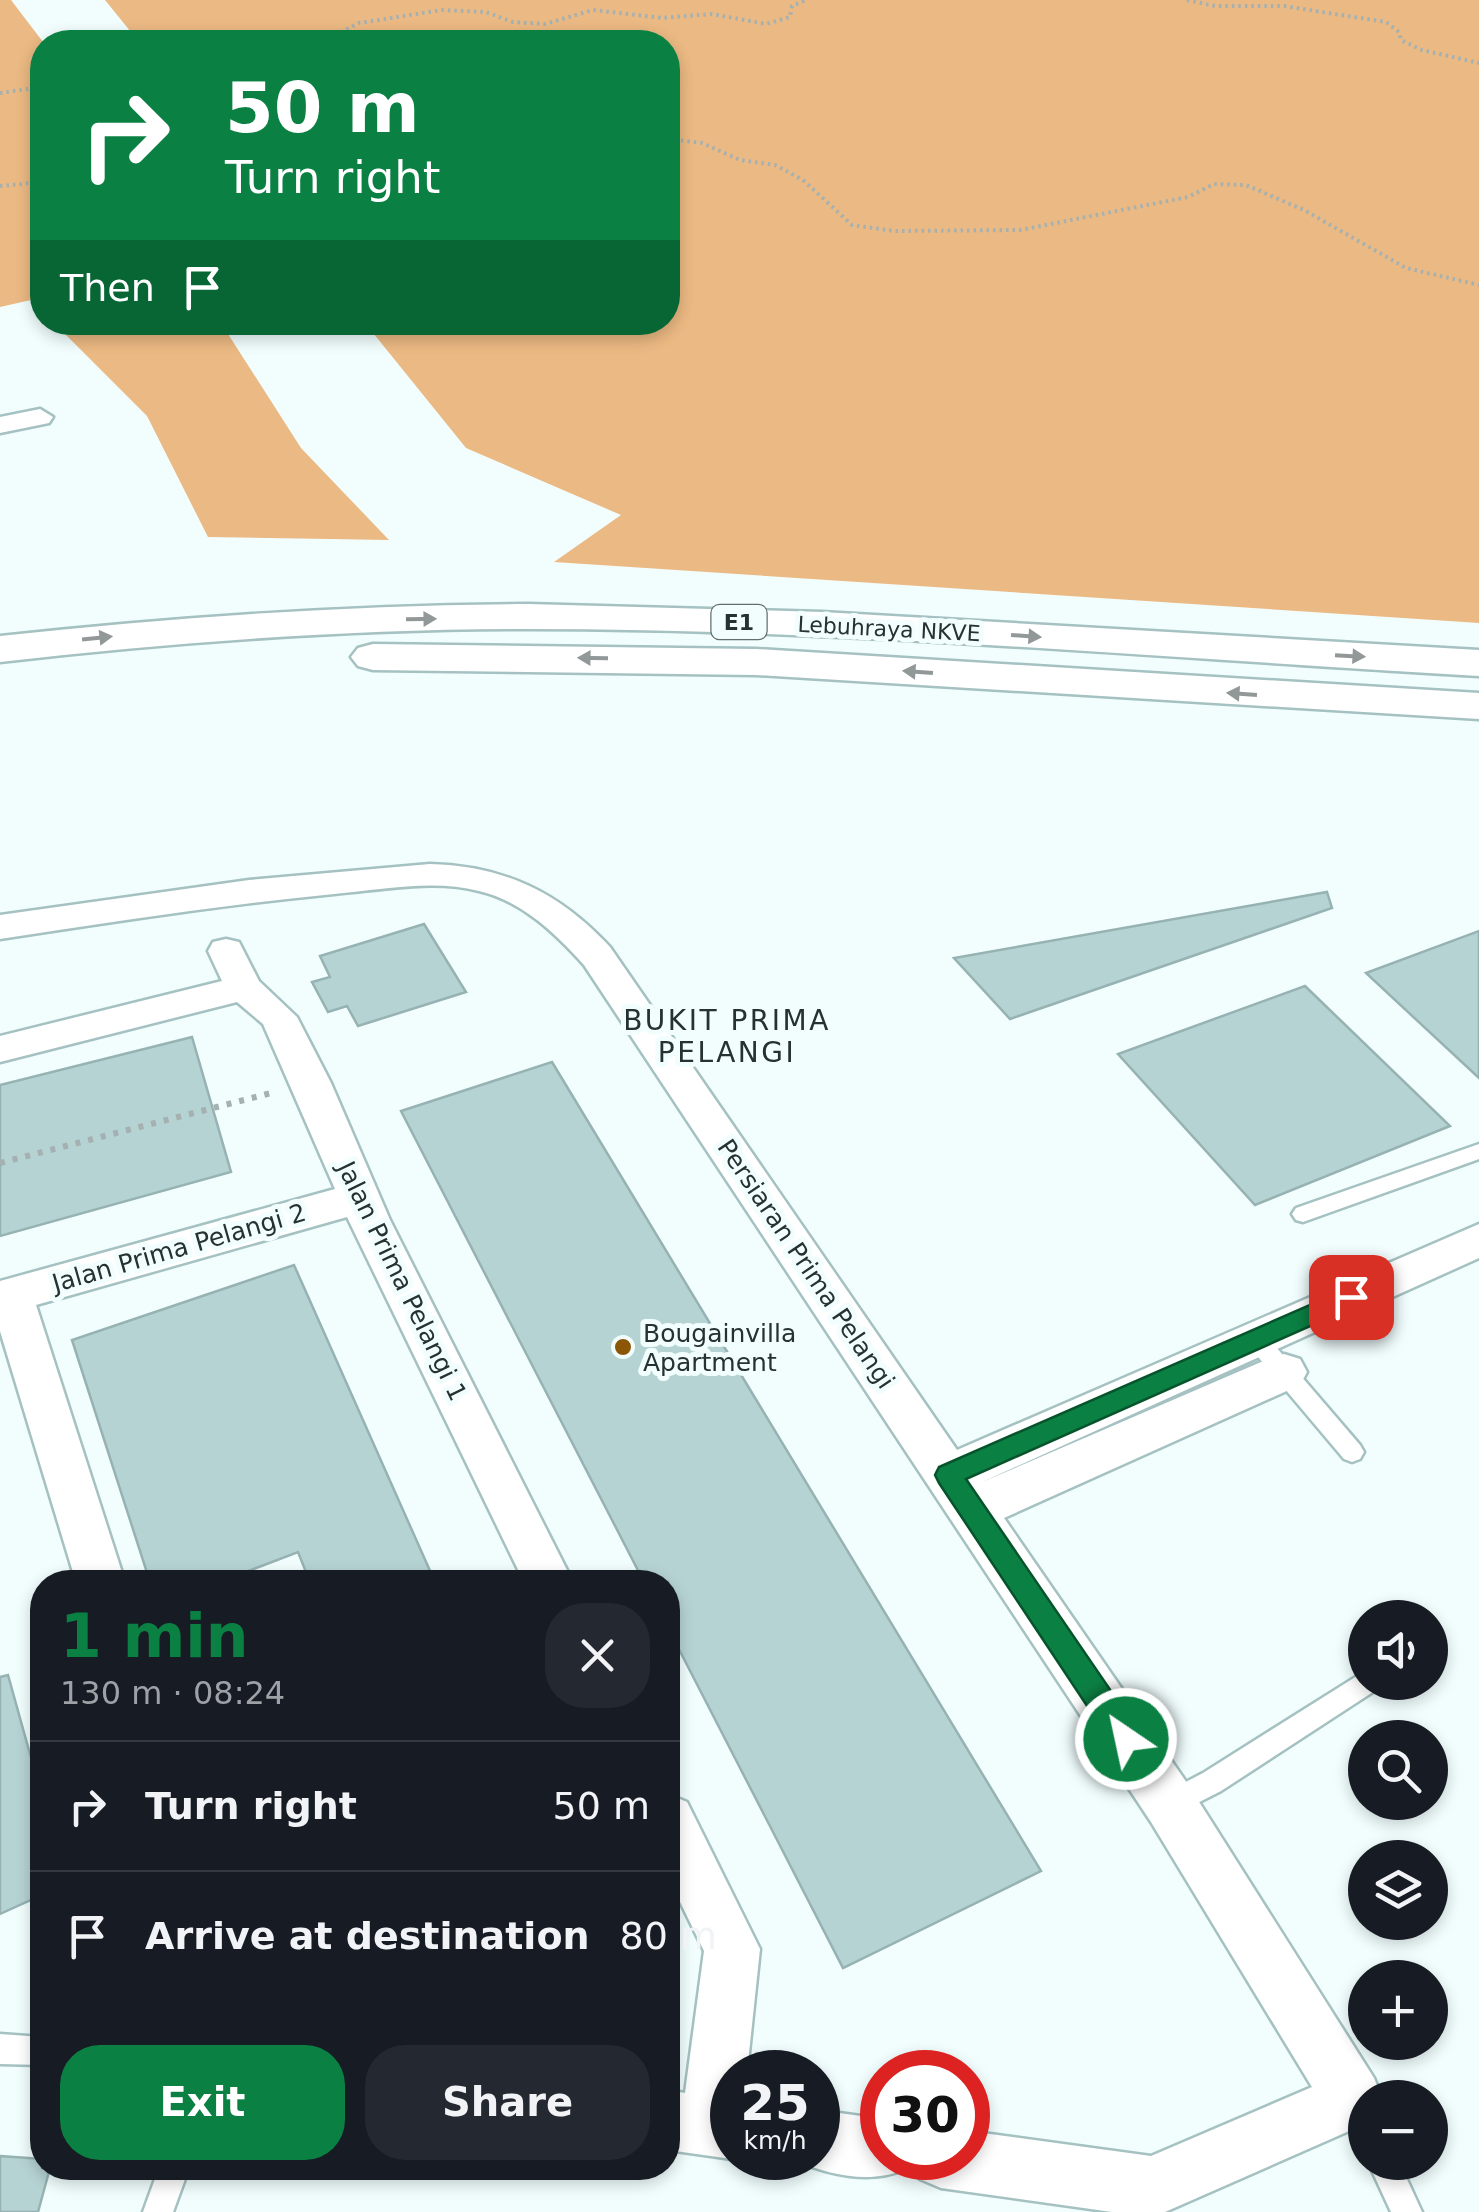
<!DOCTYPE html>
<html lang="en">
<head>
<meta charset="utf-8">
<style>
  :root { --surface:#171b24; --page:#242831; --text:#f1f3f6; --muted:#9ea1a6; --line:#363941; --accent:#0b8043 }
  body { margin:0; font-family:"DejaVu Sans",sans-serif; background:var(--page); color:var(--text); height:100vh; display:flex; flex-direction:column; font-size:38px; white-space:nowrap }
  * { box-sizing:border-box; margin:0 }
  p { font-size:32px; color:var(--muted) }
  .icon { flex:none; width:55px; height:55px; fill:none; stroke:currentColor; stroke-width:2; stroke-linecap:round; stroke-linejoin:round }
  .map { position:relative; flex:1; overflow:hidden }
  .side { position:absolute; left:30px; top:1570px; width:650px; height:610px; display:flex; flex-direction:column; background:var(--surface); border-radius:40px; box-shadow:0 5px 15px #0003 }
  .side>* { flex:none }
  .banner { position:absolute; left:30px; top:30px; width:650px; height:305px; border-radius:40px; box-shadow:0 5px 15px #0003; background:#0b8043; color:#fff; overflow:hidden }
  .fabs { position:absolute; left:1348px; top:1600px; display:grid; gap:20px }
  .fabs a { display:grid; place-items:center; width:100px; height:100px; border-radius:50%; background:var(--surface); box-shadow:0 5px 15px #0003; font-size:50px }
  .speed { position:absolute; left:710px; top:2050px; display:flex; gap:20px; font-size:50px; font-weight:700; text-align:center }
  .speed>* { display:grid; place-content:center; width:130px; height:130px; border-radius:50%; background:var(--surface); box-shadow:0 5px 15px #0003; line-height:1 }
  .speed small { font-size:25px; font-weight:400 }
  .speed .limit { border:15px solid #d22; background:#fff; color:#111 }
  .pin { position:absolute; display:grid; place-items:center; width:85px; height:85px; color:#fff; margin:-42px; border-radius:20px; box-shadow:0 5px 15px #0006 }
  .me { position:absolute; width:110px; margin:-55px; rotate:326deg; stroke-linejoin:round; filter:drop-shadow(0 0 8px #0008) }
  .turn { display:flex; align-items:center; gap:35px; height:210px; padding:0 30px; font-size:45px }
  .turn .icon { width:130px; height:130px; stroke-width:2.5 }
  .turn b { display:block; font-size:70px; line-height:85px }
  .then { display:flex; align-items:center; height:95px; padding:0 30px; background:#0003; gap:20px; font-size:38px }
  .round { display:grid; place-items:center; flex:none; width:105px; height:105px; border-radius:40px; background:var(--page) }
  .summary { display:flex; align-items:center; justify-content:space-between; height:170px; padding:0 30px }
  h1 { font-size:60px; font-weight:700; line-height:75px; color:var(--accent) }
  .primary-button { display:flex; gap:20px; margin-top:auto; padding:20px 30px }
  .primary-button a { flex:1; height:115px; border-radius:40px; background:var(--accent); color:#fff; font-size:40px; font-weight:700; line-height:115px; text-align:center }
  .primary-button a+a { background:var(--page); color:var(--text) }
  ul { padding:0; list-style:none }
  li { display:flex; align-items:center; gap:30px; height:130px; padding:0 30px; border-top:2px solid var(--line) }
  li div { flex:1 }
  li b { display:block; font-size:38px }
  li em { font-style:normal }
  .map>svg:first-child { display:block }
  .forest { fill:#ebb983 }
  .building { fill:#b6d3d3; stroke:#96b2b2; stroke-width:2.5 }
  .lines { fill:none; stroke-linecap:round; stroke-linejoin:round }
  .service-casing { stroke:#a5c1c1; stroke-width:5 }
  .minor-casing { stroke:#a5c1c1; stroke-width:5 }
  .motorway-casing { stroke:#a5c1c1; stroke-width:5 }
  .path-far1 { stroke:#a5b1b1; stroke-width:4; stroke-dasharray:2.5 4; stroke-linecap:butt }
  .path { stroke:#a5b1b1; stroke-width:6; stroke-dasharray:5 8; stroke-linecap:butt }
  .service { fill:#fff; fill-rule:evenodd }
  .minor { fill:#fff; fill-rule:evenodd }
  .motorway { fill:#fff; fill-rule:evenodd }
  .oneway { fill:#929898 }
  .route { fill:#0b8043; stroke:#07532c; stroke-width:2.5 }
  .poi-dot { fill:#8b5605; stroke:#f2fefe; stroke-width:4 }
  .labels { text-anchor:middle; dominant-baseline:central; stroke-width:10; stroke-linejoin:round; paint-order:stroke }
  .shield { fill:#f2fefe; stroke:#636e6e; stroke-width:2.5 }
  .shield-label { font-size:22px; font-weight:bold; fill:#263131 }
  .far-street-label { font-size:22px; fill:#263131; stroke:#f2fefe }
  .street-label { font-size:25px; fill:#263131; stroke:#f2fefe }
  .poi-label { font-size:25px; fill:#263131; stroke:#f2fefe; text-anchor:start }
  .neighbourhood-label { font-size:28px; letter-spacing:2.5px; fill:#263131; stroke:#f2fefe }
</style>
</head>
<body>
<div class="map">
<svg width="1479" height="2212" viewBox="0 0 1479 2212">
  <rect width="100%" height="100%" fill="#f2fefe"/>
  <g class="forest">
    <polygon points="0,0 11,0 43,42 42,311 31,300 0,307"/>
    <polygon points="105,0 1479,0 1479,623 554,562 621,515 466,448 365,323 668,322 668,42 139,42"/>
    <polygon points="54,323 221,323 301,448 389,540 208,537 147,416"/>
  </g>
  <g class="building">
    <polygon points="1327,892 1332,908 1010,1019 954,958"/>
    <polygon points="424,924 466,992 358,1026 347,1006 328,1012 312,982 330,977 320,956"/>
    <polygon points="1479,931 1479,1078 1366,973"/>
    <polygon points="1305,986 1450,1126 1255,1205 1118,1054"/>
    <polygon points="192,1037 231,1172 0,1236 0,1085"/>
    <polygon points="552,1062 1041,1871 843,1968 668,1628 668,1582 644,1582 401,1111"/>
    <polygon points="294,1265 435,1582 310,1582 298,1552 220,1582 150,1582 72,1340"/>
    <polygon points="8,1675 42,1797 42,1895 0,1914 0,1677"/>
    <polygon points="0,2156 42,2159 42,2168 50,2168 38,2212 0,2212"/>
  </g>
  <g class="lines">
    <defs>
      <g id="service">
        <polygon points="1479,1144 1479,1159 1303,1222 1296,1220 1292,1214 1296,1208"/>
        <polygon points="1256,1330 1264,1333 1360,1445 1364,1452 1360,1459 1352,1462 1344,1459 1248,1345 1245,1339 1248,1333"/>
        <polygon points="1365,1671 1365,1682 1380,1682 1376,1690 1221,1791 1170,1817 1161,1813 1157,1804 1161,1795 1203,1773"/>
        <polygon points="0,2034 42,2037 42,2065 0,2064"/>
        <polygon points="1368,2162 1399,2162 1422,2212 1391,2212"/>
        <polygon points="159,2168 189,2168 173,2212 143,2212"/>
      </g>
      <g id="minor">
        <polygon points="40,409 53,417 49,423 0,433 0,417"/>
        <path d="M430,864C505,866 560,893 610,947L957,1450L1479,1224V1258L980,1483L1268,1359L1284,1354L1300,1359L1307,1372L1300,1385L1004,1518L1189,1786L1374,2078L1382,2098H1365V2124L1165,2212H1112L941,2188L920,2179L911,2158H968V2131L1151,2156L1312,2087L1151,1822L584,965C555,933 522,901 479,891C433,879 381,890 334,894C222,905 111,922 0,939V915L249,880Z"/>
        <polygon points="226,939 239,942 259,981 297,1017 331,1083 390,1220 573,1582 524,1582 347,1217 36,1305 125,1582 76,1582 0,1331 0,1281 335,1189 263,1024 237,1002 0,1062 0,1036 222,981 208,951 213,942"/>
        <polygon points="668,1794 687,1802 760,1949 747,2072 732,2072 735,2158 732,2159 668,2150 668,2090 685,2093 704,1951 668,1877"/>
        <path d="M818,2110L882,2119V2158H909L903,2170C870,2184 829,2175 797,2161L795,2158H818Z"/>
      </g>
      <g id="motorway">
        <path d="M528,604L822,612L1479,650V676C1162,658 845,629 528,629C351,629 175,642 0,662V636C176,617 351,605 528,604Z"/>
        <polygon points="373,644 756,649 1479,693 1479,719 756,675 373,670 358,666 351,657 358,648"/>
      </g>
    </defs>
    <use href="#service" class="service-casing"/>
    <use href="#minor" class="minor-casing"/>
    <use href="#motorway" class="motorway-casing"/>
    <g class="path-far1">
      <polyline points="1187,0 1215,6 1284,6 1386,22 1399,32 1401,40 1422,50 1479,63"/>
      <polyline points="257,42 335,35 359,23 442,10 486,12 513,22 545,24 593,10 662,18 712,14 766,24 790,17 792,6 806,0"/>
      <polyline points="0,93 42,87"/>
      <polyline points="668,139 702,143 740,160 775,165 803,180 852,225 894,231 1020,230 1188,197 1214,184 1246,185 1304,210 1406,268 1479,285"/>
      <polyline points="0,186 42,182"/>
    </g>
    <polyline class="path" points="0,1163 275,1092"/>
    <use href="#service" class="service"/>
    <use href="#minor" class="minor"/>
    <use href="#motorway" class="motorway"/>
  </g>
  <defs><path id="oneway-solid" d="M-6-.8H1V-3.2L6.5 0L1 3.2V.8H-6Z" transform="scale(2.5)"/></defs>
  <g class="oneway">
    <use href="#oneway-solid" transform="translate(421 619) rotate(-1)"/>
    <use href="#oneway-solid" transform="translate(1026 636) rotate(4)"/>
    <use href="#oneway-solid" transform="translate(97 638) rotate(-6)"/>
    <use href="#oneway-solid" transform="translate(1350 656) rotate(3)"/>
    <use href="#oneway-solid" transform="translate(593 658) rotate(-179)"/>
    <use href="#oneway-solid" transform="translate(918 672) rotate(-176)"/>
    <use href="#oneway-solid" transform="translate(1242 694) rotate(-176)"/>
  </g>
  <polygon class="route" points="1351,1287 1360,1290 1364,1297 1360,1304 966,1479 1137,1729 1141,1739 1137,1748 1126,1752 1115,1748 939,1483 935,1475 939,1467"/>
  <circle class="poi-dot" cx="623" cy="1347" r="10"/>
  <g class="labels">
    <rect class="shield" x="711.5" y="605" width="55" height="34" rx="8"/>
    <g class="shield-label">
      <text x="739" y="622">E1</text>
    </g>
    <g class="far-street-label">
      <text transform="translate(889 629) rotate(3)">Lebuhraya NKVE</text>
    </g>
    <g class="street-label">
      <text transform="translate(179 1248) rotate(-16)">Jalan Prima Pelangi 2</text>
      <text transform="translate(806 1264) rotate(56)">Persiaran Prima Pelangi</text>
      <text transform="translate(402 1281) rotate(64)">Jalan Prima Pelangi 1</text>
    </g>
    <g class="poi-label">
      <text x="643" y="1333">Bougainvilla<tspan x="643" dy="29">Apartment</tspan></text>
    </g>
    <g class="neighbourhood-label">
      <text x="727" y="1020">BUKIT PRIMA<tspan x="727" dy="32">PELANGI</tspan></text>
    </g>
  </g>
</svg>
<div class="fabs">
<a><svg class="icon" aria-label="sound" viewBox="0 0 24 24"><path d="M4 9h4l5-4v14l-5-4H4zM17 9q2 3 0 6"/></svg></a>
<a><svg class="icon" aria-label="search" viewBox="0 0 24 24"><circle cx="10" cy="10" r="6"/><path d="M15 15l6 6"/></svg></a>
<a><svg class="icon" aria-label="layers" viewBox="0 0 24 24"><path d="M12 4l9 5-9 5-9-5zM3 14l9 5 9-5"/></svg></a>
<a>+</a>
<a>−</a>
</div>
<div class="speed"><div>25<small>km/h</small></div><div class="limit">30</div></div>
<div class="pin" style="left:1351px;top:1297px;background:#d93025"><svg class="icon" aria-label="arrive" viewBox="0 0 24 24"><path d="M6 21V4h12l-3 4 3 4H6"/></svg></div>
<svg class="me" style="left:1126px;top:1739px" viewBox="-20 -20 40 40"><circle r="17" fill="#0b8043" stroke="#fff" stroke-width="3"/><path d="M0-11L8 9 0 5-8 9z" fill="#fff"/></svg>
<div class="banner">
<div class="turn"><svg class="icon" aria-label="right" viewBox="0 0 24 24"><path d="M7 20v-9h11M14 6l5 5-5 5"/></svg><div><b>50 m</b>Turn right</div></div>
<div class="then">Then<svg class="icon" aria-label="arrive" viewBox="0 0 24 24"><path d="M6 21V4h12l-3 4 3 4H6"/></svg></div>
</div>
<section class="side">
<div class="summary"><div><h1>1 min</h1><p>130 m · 08:24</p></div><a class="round"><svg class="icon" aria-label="close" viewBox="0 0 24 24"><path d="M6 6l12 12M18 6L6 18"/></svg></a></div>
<ul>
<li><svg class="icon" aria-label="right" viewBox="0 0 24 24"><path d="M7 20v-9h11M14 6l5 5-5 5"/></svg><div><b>Turn right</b></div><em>50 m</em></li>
<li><svg class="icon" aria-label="arrive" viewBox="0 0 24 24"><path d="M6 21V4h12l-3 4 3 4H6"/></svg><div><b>Arrive at destination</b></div><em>80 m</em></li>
</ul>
<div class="primary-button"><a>Exit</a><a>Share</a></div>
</section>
</div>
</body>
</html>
